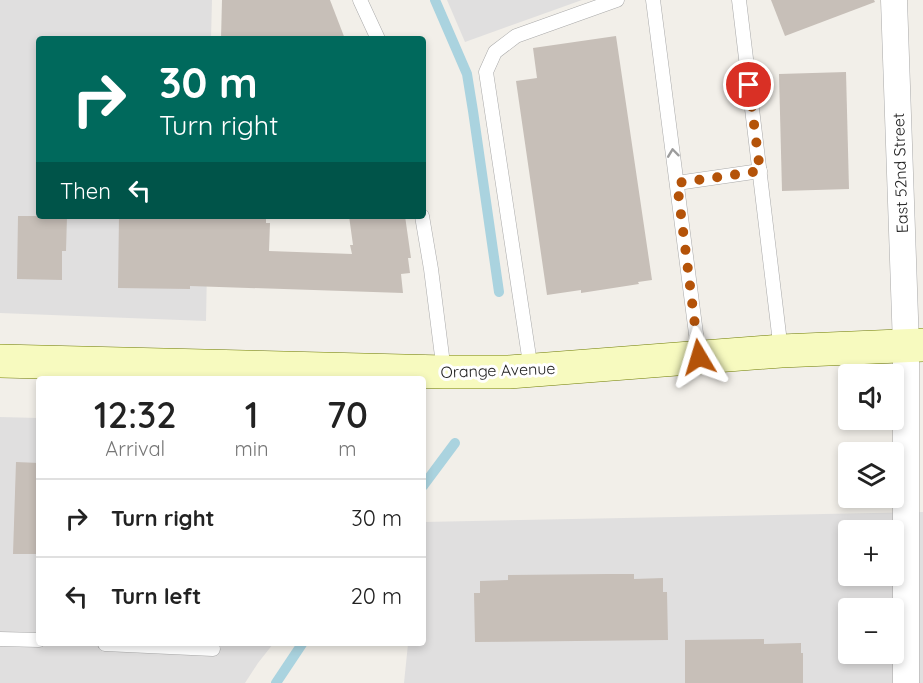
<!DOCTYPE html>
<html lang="en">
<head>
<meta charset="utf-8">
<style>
  :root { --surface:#fff; --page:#f6f6f6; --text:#222; --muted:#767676; --line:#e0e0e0 }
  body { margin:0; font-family:Quicksand,sans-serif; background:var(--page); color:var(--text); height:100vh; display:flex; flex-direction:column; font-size:22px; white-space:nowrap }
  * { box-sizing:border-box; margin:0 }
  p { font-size:20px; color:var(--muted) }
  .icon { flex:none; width:33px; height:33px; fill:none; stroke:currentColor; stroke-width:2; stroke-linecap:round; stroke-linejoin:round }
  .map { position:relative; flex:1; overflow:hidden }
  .drawer { position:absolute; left:36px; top:376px; width:390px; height:270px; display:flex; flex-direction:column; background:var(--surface); border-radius:6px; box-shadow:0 3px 9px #0003 }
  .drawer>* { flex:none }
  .banner { position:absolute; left:36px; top:36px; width:390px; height:183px; border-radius:6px; box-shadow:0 3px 9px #0003; background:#00695c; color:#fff; overflow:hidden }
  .tools { position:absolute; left:838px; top:364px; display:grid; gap:12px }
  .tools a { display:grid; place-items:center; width:66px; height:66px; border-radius:6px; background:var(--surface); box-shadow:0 3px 9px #0003; font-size:30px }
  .pin { position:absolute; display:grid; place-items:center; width:51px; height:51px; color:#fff; margin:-26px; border:3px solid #fff; border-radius:50%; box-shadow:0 2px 6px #0007 }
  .me { position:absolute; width:66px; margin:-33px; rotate:353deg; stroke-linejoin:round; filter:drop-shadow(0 0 4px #0008) }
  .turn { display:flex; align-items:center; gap:21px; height:126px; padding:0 24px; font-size:27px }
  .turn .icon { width:78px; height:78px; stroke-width:2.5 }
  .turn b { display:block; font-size:42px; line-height:51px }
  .then { display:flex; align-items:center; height:57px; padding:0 24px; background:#0003; gap:12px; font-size:22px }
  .eta { display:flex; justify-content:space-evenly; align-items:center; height:102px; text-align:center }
  .eta b { font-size:36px; font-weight:600; line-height:42px }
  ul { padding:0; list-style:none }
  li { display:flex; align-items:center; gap:18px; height:78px; padding:0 24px; border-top:2px solid var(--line) }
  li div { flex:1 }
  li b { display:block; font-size:22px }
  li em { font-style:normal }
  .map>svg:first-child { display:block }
  .residential { fill:#e0dfdf; fill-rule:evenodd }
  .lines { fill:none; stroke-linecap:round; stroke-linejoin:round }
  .stream { stroke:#aad3df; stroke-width:10 }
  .building { fill:#c7bfb8 }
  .lane-casing { stroke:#a9a9a9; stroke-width:15 }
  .street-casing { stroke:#a9a9a9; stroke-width:27 }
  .secondary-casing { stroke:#707d05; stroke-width:34 }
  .lane { stroke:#fff; stroke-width:14 }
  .street { stroke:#fff; stroke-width:26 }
  .secondary { stroke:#f7fabf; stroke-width:33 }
  .oneway { stroke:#9c9c9c }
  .route { stroke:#b45309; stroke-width:10; stroke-dasharray:0 18 }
  .labels { text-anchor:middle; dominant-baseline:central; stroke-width:6; stroke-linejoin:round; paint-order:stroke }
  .street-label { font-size:16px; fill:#222; stroke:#fff }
</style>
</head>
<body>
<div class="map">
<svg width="923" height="683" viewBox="0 0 923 683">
  <rect width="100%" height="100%" fill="#f2efe9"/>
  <g class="residential">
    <polygon points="0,0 212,0 211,39 39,39 39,216 208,216 206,321 0,313"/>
    <polygon points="447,0 582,0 465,42"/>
    <polygon points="0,417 39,418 39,644 273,644 258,663 245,683 0,683"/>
    <path d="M923,512V683H404L408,644H423V522ZM849,531H894V576H849ZM849,609H894V654H849Z"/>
  </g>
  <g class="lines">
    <g class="stream">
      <polyline points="435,0 467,74 473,111 499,292"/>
      <polyline points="423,486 455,443"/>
      <polyline points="276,683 302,644"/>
    </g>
  </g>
  <g class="building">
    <polygon points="222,0 330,0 345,39 221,39"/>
    <polygon points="771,0 874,0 875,2 785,36"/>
    <polygon points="616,36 652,280 638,282 639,284 581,293 581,290 547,295 516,81 537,78 533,48"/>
    <polygon points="846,72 849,189 782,191 779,74"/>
    <polygon points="18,216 67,216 66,251 62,251 62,280 17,279"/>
    <polygon points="119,216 266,216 266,223 270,223 269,251 352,254 350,245 353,245 349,216 405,216 411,258 408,258 410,273 401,274 403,293 190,286 190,289 118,288"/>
    <polygon points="16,462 39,463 39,554 13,554"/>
    <polygon points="607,574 634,574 634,579 663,578 663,592 667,592 668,640 475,642 474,593 480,593 480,581 508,580 508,575"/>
    <polygon points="764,639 764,644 801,643 801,653 803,653 803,683 685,683 685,640"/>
  </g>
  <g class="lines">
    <defs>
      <g id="lane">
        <polyline points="360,0 378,39"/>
        <polyline points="653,0 699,357"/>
        <polyline points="739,0 781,351"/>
        <polyline points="677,183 760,171"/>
        <polyline points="422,216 431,269 444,372"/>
        <polyline points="531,370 486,72 495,52 516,36 617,0"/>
        <polyline points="0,639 39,640"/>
        <polyline points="105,644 213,649"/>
      </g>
      <polyline id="street" points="894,0 906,346 906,683"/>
      <polyline id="secondary" points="0,361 444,372 509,372 781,351 923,345"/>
    </defs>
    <use href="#lane" class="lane-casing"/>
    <use href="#street" class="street-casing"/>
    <use href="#secondary" class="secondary-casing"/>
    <use href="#lane" class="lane"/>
    <use href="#street" class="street"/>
    <use href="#secondary" class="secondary"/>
  </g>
  <defs><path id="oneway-chevron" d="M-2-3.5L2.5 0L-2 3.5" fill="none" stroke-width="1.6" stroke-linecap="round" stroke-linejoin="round" transform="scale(1.5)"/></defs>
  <use class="oneway" href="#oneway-chevron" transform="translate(673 153) rotate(-97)"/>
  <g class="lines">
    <polyline class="route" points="699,357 677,183 760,171 749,85"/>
  </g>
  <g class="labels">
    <g class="street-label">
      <text transform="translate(900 173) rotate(-92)">East 52nd Street</text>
      <text transform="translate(498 370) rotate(-2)">Orange Avenue</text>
    </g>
  </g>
</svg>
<div class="tools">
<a><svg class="icon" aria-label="sound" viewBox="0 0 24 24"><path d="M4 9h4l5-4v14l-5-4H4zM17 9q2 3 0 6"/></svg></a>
<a><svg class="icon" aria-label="layers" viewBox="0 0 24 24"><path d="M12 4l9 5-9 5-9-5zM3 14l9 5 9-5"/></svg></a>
<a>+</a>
<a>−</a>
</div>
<div class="pin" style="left:749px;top:85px;background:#d93025"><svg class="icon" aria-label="arrive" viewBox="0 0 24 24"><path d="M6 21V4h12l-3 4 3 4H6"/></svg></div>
<svg class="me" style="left:699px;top:357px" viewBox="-20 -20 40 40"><path d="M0-17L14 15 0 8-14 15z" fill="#b45309" stroke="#fff" stroke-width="4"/></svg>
<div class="banner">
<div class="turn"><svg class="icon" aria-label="right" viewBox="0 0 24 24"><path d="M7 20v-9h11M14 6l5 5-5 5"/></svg><div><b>30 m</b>Turn right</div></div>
<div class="then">Then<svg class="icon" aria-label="left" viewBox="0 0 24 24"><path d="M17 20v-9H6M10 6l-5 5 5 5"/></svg></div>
</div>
<section class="drawer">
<div class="eta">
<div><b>12:32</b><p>Arrival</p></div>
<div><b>1</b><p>min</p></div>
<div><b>70</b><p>m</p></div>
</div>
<ul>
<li><svg class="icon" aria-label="right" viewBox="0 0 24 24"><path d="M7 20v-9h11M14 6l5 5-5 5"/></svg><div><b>Turn right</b></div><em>30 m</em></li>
<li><svg class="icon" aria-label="left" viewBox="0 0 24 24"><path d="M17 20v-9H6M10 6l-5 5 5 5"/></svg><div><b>Turn left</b></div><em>20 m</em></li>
</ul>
</section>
</div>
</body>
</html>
